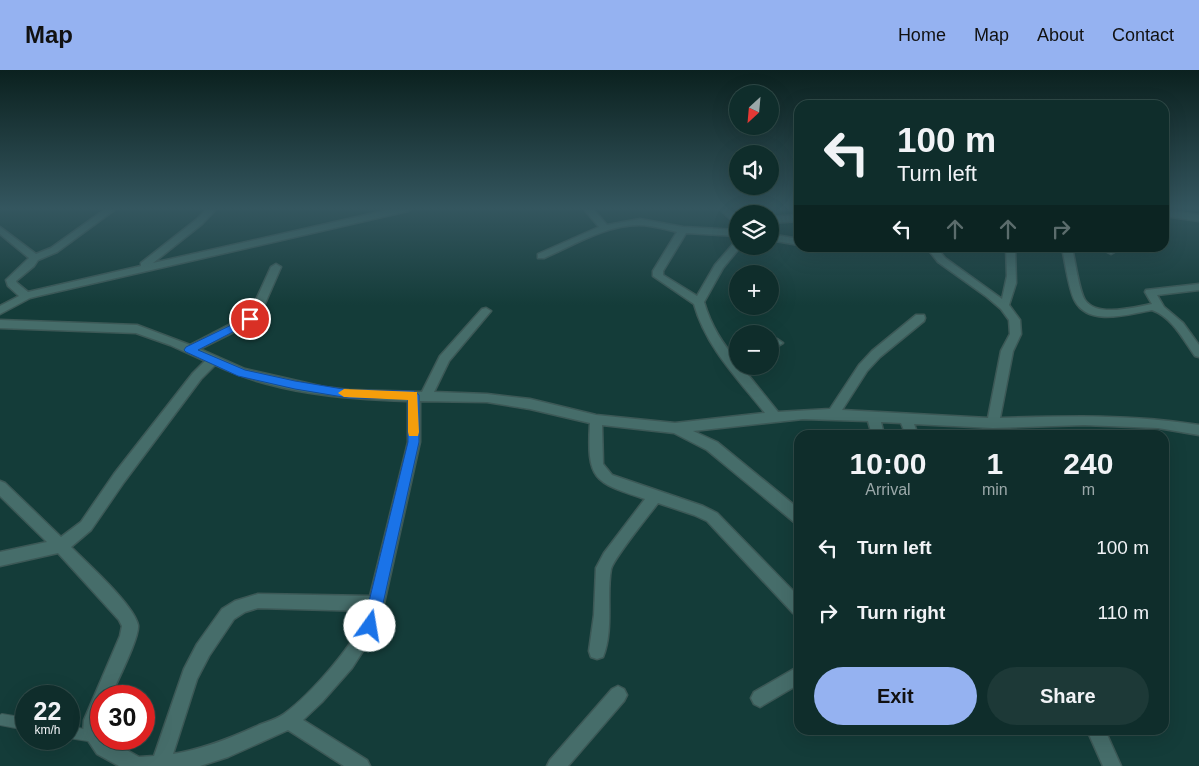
<!DOCTYPE html>
<html lang="en">
<head>
<meta charset="utf-8">
<style>
  :root { --surface:#0f2d2b; --page:#1d3937; --text:#f1f3f6; --muted:#9ba8a9; --line:#2f4947; --accent:#95b2f1 }
  body { margin:0; font-family:Arial,sans-serif; background:var(--page); color:var(--text); height:100vh; display:flex; flex-direction:column; font-size:19px; white-space:nowrap }
  * { box-sizing:border-box; margin:0 }
  p { font-size:16px; color:var(--muted) }
  .icon { flex:none; width:28px; height:28px; fill:none; stroke:currentColor; stroke-width:2; stroke-linecap:round; stroke-linejoin:round }
  .map { position:relative; flex:1; overflow:hidden }
  .drawer { position:absolute; left:794px; top:360px; width:375px; height:305px; display:flex; flex-direction:column; background:var(--surface); border-radius:15px; box-shadow:0 5px 20px #0002,0 0 0 1px var(--line) }
  .drawer>* { flex:none }
  .banner { position:absolute; left:794px; top:30px; width:375px; height:152px; border-radius:15px; box-shadow:0 5px 20px #0002,0 0 0 1px var(--line); background:#0f2d2b; color:var(--text); overflow:hidden }
  .needle { width:32px; rotate:206deg }
  .buttons { position:absolute; left:729px; top:15px; display:grid; gap:10px }
  .buttons a { display:grid; place-items:center; width:50px; height:50px; border-radius:50%; background:var(--surface); box-shadow:0 5px 20px #0002,0 0 0 1px var(--line); font-size:25px }
  .speed { position:absolute; left:15px; top:615px; display:flex; gap:10px; font-size:25px; font-weight:700; text-align:center }
  .speed>* { display:grid; place-content:center; width:65px; height:65px; border-radius:50%; background:var(--surface); box-shadow:0 5px 20px #0002,0 0 0 1px var(--line); line-height:1 }
  .speed small { font-size:12px; font-weight:400 }
  .speed .limit { border:8px solid #d22; background:#fff; color:#111 }
  .pin { position:absolute; display:grid; place-items:center; width:42px; height:42px; color:#fff; margin:-21px; border:2px solid #fff; border-radius:50%; box-shadow:0 1px 5px #0007 }
  .me { position:absolute; width:55px; margin:-28px; rotate:13deg; stroke-linejoin:round; filter:drop-shadow(0 0 4px #0008) }
  .turn { display:flex; align-items:center; gap:18px; height:105px; padding:0 20px; font-size:22px }
  .turn .icon { width:65px; height:65px; stroke-width:2.5 }
  .turn b { display:block; font-size:35px; line-height:42px }
  .lanes { display:flex; align-items:center; height:48px; padding:0 20px; background:#0003; justify-content:center; gap:25px; direction:ltr }
  .lanes .off { opacity:.35 }
  .eta { display:flex; justify-content:space-evenly; align-items:center; height:85px; text-align:center }
  .eta b { font-size:30px; font-weight:700; line-height:35px }
  .cta { display:flex; gap:10px; margin-top:auto; padding:10px 20px }
  .cta a { flex:1; height:58px; border-radius:30px; background:var(--accent); color:#111; font-size:20px; font-weight:700; line-height:58px; text-align:center }
  .cta a+a { background:var(--page); color:var(--text) }
  ul { padding:0; list-style:none }
  li { display:flex; align-items:center; gap:15px; height:65px; padding:0 20px }
  li div { flex:1 }
  li b { display:block; font-size:19px }
  li em { font-style:normal }
  header { display:flex; align-items:center; gap:30px; box-sizing:border-box; height:70px; padding:0 25px; background:var(--accent); color:#111 }
  header strong { font-size:24px }
  nav { display:flex; gap:28px; margin-inline-start:auto; font-size:18px }
  .map>svg:first-child { display:block }
  .lines { fill:none; stroke-linecap:round; stroke-linejoin:round }
  .service-casing { stroke:#3c5856; stroke-width:2 }
  .minor-casing { stroke:#3c5856; stroke-width:3 }
  .service { fill:#466d6a; fill-rule:evenodd }
  .minor { fill:#466d6a; fill-rule:evenodd }
  .route { fill:#1a73e8; stroke:#114b97 }
  .slow { fill:#f59e0b }
</style>
</head>
<body>
<header>
<strong>Map</strong>
<nav><a>Home</a><a>Map</a><a>About</a><a>Contact</a></nav>
</header>
<div class="map">
<svg width="1199" height="696" viewBox="0 0 1199 696">
  <rect width="100%" height="100%" fill="#143c39"/>
  <g class="lines">
    <defs>
      <g id="service">
        <polygon points="2,644 26,648 26,660 0,655 0,645"/>
        <polygon points="69,656 98,662 100,666 98,670 94,672 69,668"/>
      </g>
      <g id="minor">
        <polygon points="107,138 117,138 57,182 38,190 34,196 16,211 17,213 28,222 141,196 141,193 196,150 208,138 217,138 202,154 153,193 397,138 412,138 408,141 38,226 30,228 0,244 0,236 19,226 8,216 6,210 29,188 0,164 0,157 36,184 51,178"/>
        <path d="M583,138H592L607,155L640,149L683,157L738,160V166L686,163L663,201V205L697,226L715,195L735,172L738,171V176H741L723,198L704,232C711,256 722,273 738,292V296H741L778,342L830,339L859,295L872,281L916,245H924L925,248L924,251L880,287L867,301L842,340L988,348L1001,281L1010,264L1009,250L1001,239L987,227L938,192L927,178H937L945,188L1002,229L1007,206L1006,178H1015L1016,213L1009,235L1020,250L1021,264L1013,281L1000,348C1068,346 1132,344 1199,355V365L1158,358L1084,355L993,358L914,354L918,365H906L901,353L881,352L884,365H872L868,351L803,349L693,361L717,372L799,439V454L794,452L707,380L674,363L602,355L603,394L612,405L703,436L717,443L799,527V545L793,543L707,451L694,445L658,433C649,445 614,488 611,499C606,526 614,559 603,587L597,589L591,587L589,581L594,545L596,498L604,483L645,429C593,412 587,410 590,353L530,339L487,332L420,331V372L379,556L352,598L322,632L303,650L367,690L370,696H344L288,660L228,687L200,696H119L97,684L83,663L84,650L120,566L122,556L119,550L58,483L0,496V482L47,472L0,426V411L5,413L61,467L81,452L114,404L193,303L205,291L170,275L136,263L0,258V250L137,255L190,275L246,246L251,241L271,197L276,194L281,197L260,245L254,252L200,279L245,299L324,317L349,320L422,322L440,286L482,239L486,238L491,241L449,291L434,322L487,324L530,329L596,345L675,353L765,343C738,309 706,277 694,234L653,206V201L677,162C665,159 651,155 639,155C606,155 574,175 544,188H538V184L599,157ZM215,295C274,323 343,329 408,331V372L370,526L258,524L235,531L222,539L197,574L184,599L154,686L139,687L107,669H101V626H111C116,613 140,567 138,555C134,535 87,493 71,477L91,460L124,412L201,309ZM258,538L367,541C359,571 309,626 284,644C277,649 267,652 259,655C231,668 203,679 173,684L197,609L209,586L234,549L245,542Z"/>
        <polygon points="718,138 727,138 738,148 738,156"/>
        <polygon points="1164,140 1199,145 1199,151 1164,146"/>
        <polygon points="799,145 799,151 770,153 770,147"/>
        <polygon points="770,164 799,169 799,175 770,170"/>
        <path d="M1062,178H1072C1075,190 1079,221 1085,230C1097,248 1135,237 1152,234L1145,222L1146,220L1199,214V220L1157,225L1164,237L1183,253L1199,275V287L1195,286C1183,269 1172,247 1152,240C1129,244 1089,257 1075,231C1069,221 1065,191 1062,178Z"/>
        <polygon points="1100,178 1112,178 1116,181 1111,184"/>
        <polygon points="777,269 783,273 770,281 770,272"/>
        <polygon points="799,596 799,614 760,637 754,634 751,628 754,622"/>
        <polygon points="618,616 624,619 627,625 624,631 568,696 547,696 550,690 612,619"/>
        <polygon points="1087,660 1105,660 1121,696 1103,696"/>
      </g>
    </defs>
    <use href="#service" class="service-casing"/>
    <use href="#minor" class="minor-casing"/>
    <use href="#service" class="service"/>
    <use href="#minor" class="minor"/>
  </g>
  <linearGradient id="sky" x2="0" y2="1"><stop stop-color="#0b211f"/><stop offset="0.59" stop-color="#34565f"/><stop offset="1" stop-color="#34565f" stop-opacity="0"/></linearGradient>
  <rect width="1199" height="235" fill="url(#sky)"/>
  <polygon class="route" points="250,246 255,249 254,251 198,280 245,300 295,311 349,320 414,321 419,325 419,372 378,556 376,561 370,563 365,561 363,556 408,372 408,329 349,328 295,319 238,306 186,282 184,280 186,277"/>
  <polygon class="slow" points="344,319 417,322 419,362 418,366 409,366 408,362 408,330 344,327 338,323"/>
</svg>
<div class="buttons">
<a><svg class="needle" viewBox="-14 -14 28 28"><path d="M0-13l5 13h-10z" fill="#e53935"/><path d="M0 13l5-13h-10z" fill="#9ba8a9"/></svg></a>
<a><svg class="icon" aria-label="sound" viewBox="0 0 24 24"><path d="M4 9h4l5-4v14l-5-4H4zM17 9q2 3 0 6"/></svg></a>
<a><svg class="icon" aria-label="layers" viewBox="0 0 24 24"><path d="M12 4l9 5-9 5-9-5zM3 14l9 5 9-5"/></svg></a>
<a>+</a>
<a>−</a>
</div>
<div class="speed"><div>22<small>km/h</small></div><div class="limit">30</div></div>
<div class="pin" style="left:250px;top:249px;background:#d93025"><svg class="icon" aria-label="arrive" viewBox="0 0 24 24"><path d="M6 21V4h12l-3 4 3 4H6"/></svg></div>
<svg class="me" style="left:370px;top:556px" viewBox="-20 -20 40 40"><circle r="19" fill="#fff"/><path d="M0-13L10 11 0 6-10 11z" fill="#1a73e8"/></svg>
<div class="banner">
<div class="turn"><svg class="icon" aria-label="left" viewBox="0 0 24 24"><path d="M17 20v-9H6M10 6l-5 5 5 5"/></svg><div><b>100 m</b>Turn left</div></div>
<div class="lanes"><svg class="icon" aria-label="left" viewBox="0 0 24 24"><path d="M17 20v-9H6M10 6l-5 5 5 5"/></svg><svg class="icon off" aria-label="ahead" viewBox="0 0 24 24"><path d="M12 20V5M6 11l6-6 6 6"/></svg><svg class="icon off" aria-label="ahead" viewBox="0 0 24 24"><path d="M12 20V5M6 11l6-6 6 6"/></svg><svg class="icon off" aria-label="right" viewBox="0 0 24 24"><path d="M7 20v-9h11M14 6l5 5-5 5"/></svg></div>
</div>
<section class="drawer">
<div class="eta">
<div><b>10:00</b><p>Arrival</p></div>
<div><b>1</b><p>min</p></div>
<div><b>240</b><p>m</p></div>
</div>
<ul>
<li><svg class="icon" aria-label="left" viewBox="0 0 24 24"><path d="M17 20v-9H6M10 6l-5 5 5 5"/></svg><div><b>Turn left</b></div><em>100 m</em></li>
<li><svg class="icon" aria-label="right" viewBox="0 0 24 24"><path d="M7 20v-9h11M14 6l5 5-5 5"/></svg><div><b>Turn right</b></div><em>110 m</em></li>
</ul>
<div class="cta"><a>Exit</a><a>Share</a></div>
</section>
</div>
</body>
</html>
